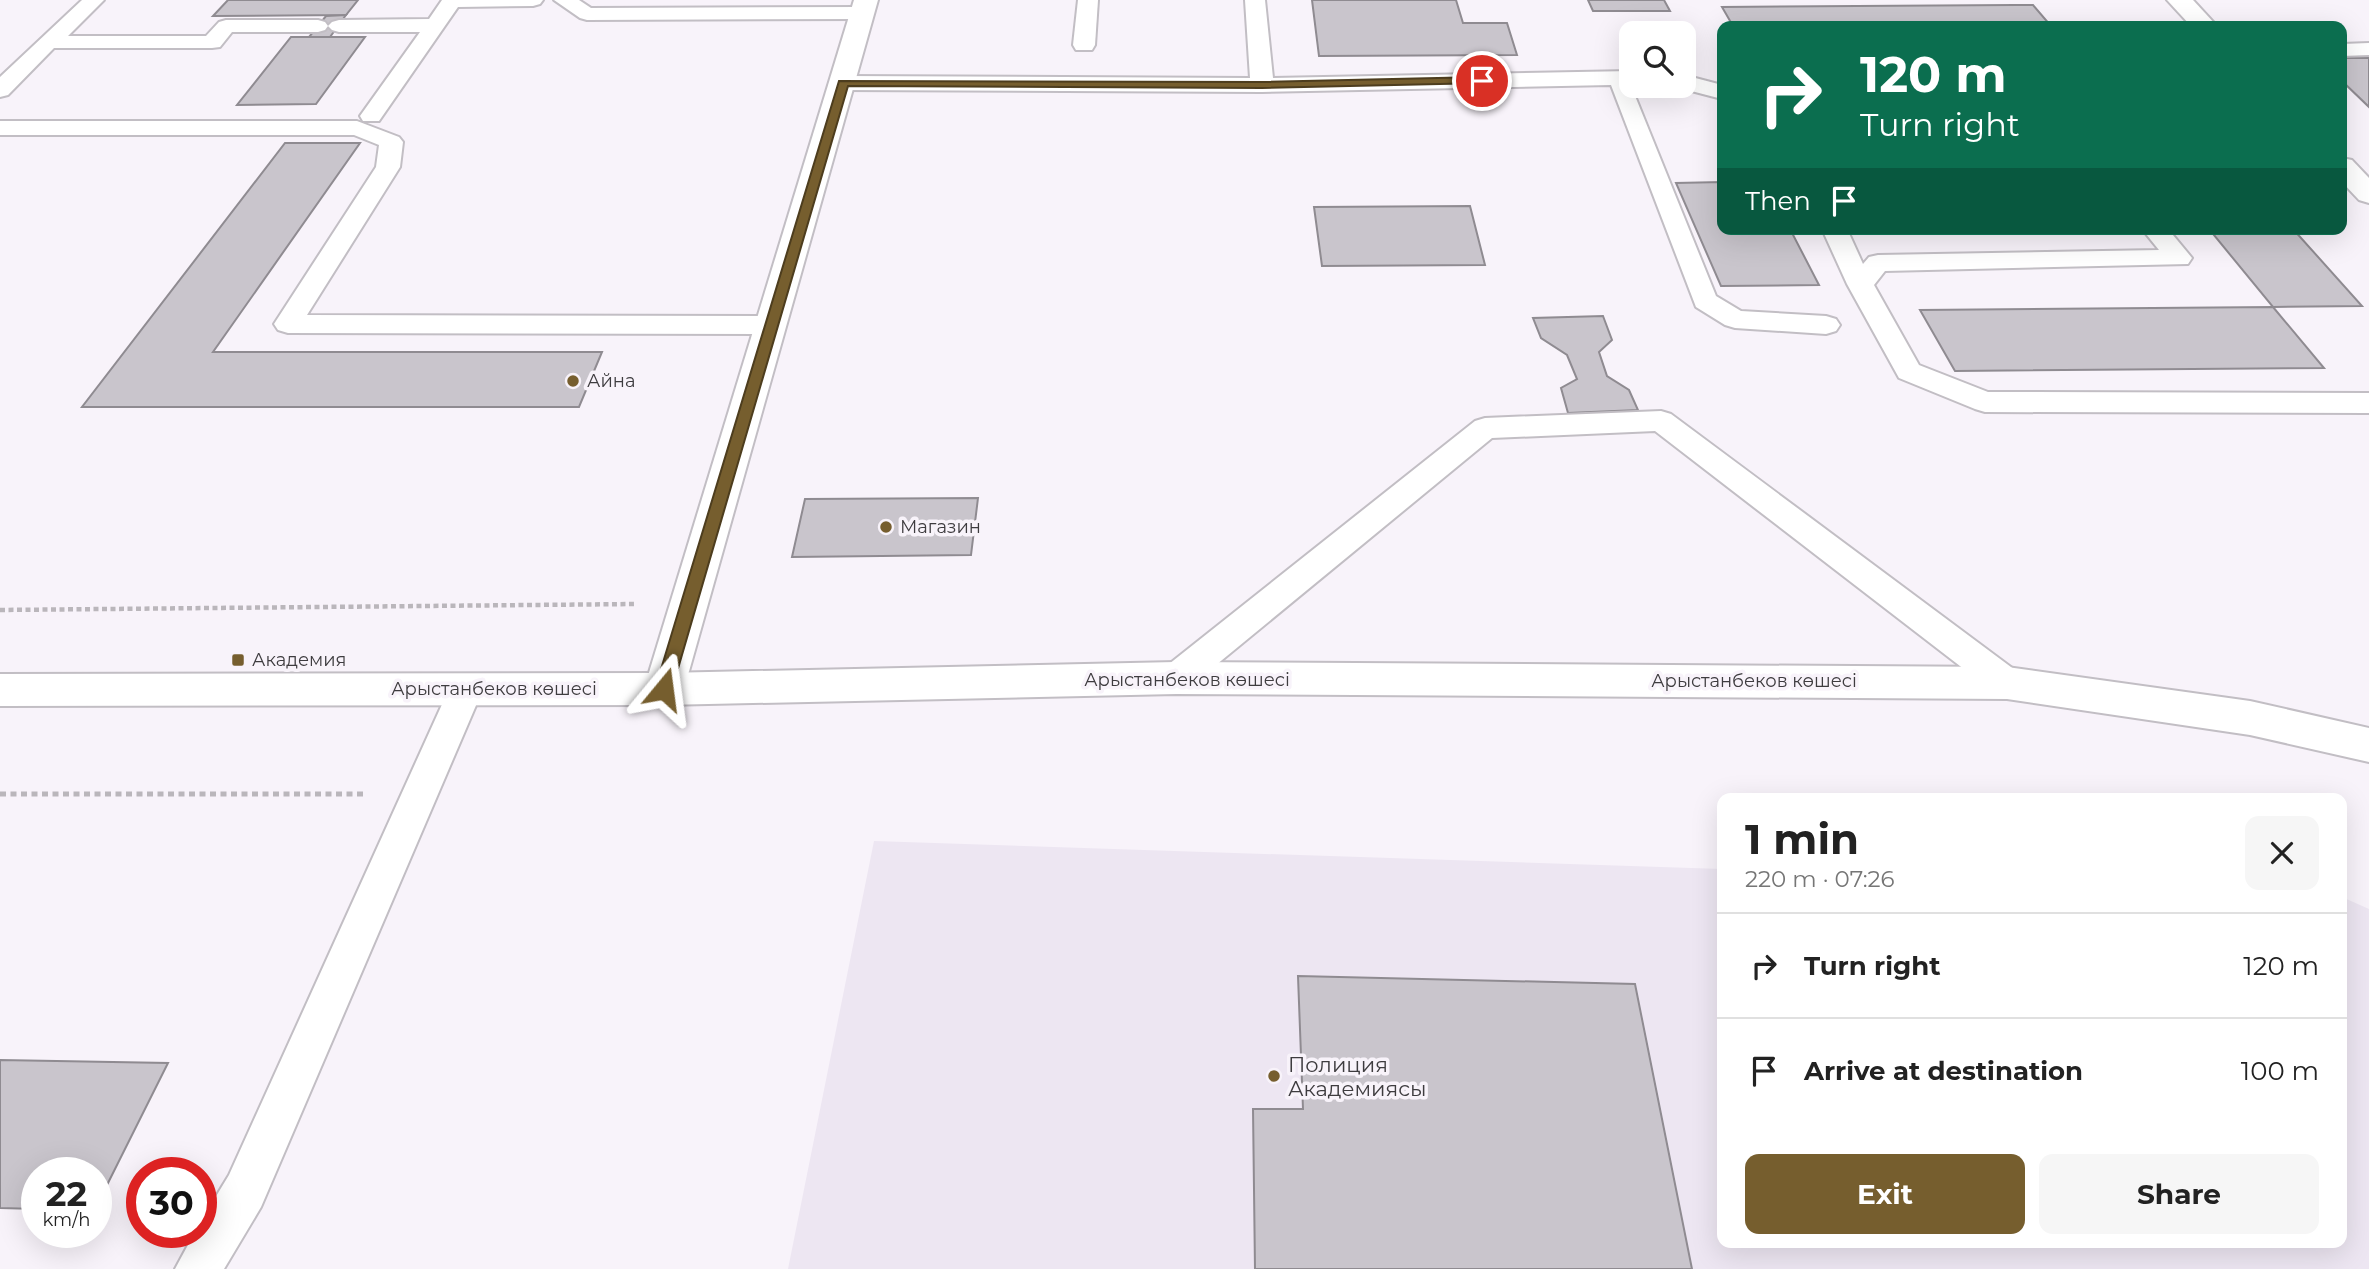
<!DOCTYPE html>
<html lang="en">
<head>
<meta charset="utf-8">
<style>
  :root { --surface:#fff; --page:#f6f6f6; --text:#222; --muted:#767676; --line:#e0e0e0; --accent:#765e2e }
  body { margin:0; font-family:Montserrat,sans-serif; background:var(--page); color:var(--text); height:100vh; display:flex; flex-direction:column; font-size:26px; white-space:nowrap }
  * { box-sizing:border-box; margin:0 }
  p { font-size:23px; color:var(--muted) }
  .icon { flex:none; width:38px; height:38px; fill:none; stroke:currentColor; stroke-width:2; stroke-linecap:round; stroke-linejoin:round }
  .map { position:relative; flex:1; overflow:hidden }
  .sheet { position:absolute; left:1717px; top:793px; width:630px; height:455px; display:flex; flex-direction:column; background:var(--surface); border-radius:14px; box-shadow:0 7px 28px #0002 }
  .sheet>* { flex:none }
  .hud { position:absolute; left:1717px; top:21px; width:630px; height:214px; border-radius:14px; box-shadow:0 7px 28px #0002; background:#0b6e4f; color:#fff; overflow:hidden }
  .controls { position:absolute; left:1619px; top:21px; display:grid; gap:14px }
  .controls a { display:grid; place-items:center; width:77px; height:77px; border-radius:14px; background:var(--surface); box-shadow:0 7px 28px #0002; font-size:35px }
  .speed { position:absolute; left:21px; top:1157px; display:flex; gap:14px; font-size:35px; font-weight:700; text-align:center }
  .speed>* { display:grid; place-content:center; width:91px; height:91px; border-radius:50%; background:var(--surface); box-shadow:0 7px 28px #0002; line-height:1 }
  .speed small { font-size:18px; font-weight:400 }
  .speed .limit { border:10px solid #d22; background:#fff; color:#111 }
  .pin { position:absolute; display:grid; place-items:center; width:60px; height:60px; color:#fff; margin:-30px; border:4px solid #fff; border-radius:50%; box-shadow:0 2px 7px #0007 }
  .me { position:absolute; width:77px; margin:-38px; rotate:16deg; stroke-linejoin:round; filter:drop-shadow(0 0 5px #0008) }
  .turn { display:flex; align-items:center; gap:24px; height:147px; padding:0 28px; font-size:32px }
  .turn .icon { width:91px; height:91px; stroke-width:2.5 }
  .turn b { display:block; font-size:49px; line-height:60px }
  .then { display:flex; align-items:center; height:66px; padding:0 28px; background:#0003; gap:14px; font-size:26px }
  .round { display:grid; place-items:center; flex:none; width:74px; height:74px; border-radius:14px; background:var(--page) }
  .overview { display:flex; align-items:center; justify-content:space-between; height:119px; padding:0 28px }
  h1 { font-size:42px; font-weight:700; line-height:52px }
  .primary-button { display:flex; gap:14px; margin-top:auto; padding:14px 28px }
  .primary-button a { flex:1; height:80px; border-radius:14px; background:var(--accent); color:#fff; font-size:28px; font-weight:700; line-height:80px; text-align:center }
  .primary-button a+a { background:var(--page); color:var(--text) }
  ul { padding:0; list-style:none }
  li { display:flex; align-items:center; gap:21px; height:105px; padding:0 28px; border-top:2px solid var(--line) }
  li div { flex:1 }
  li b { display:block; font-size:26px }
  li em { font-style:normal }
  .map>svg:first-child { display:block }
  .built { fill:#ede6f2 }
  .building { fill:#c9c5cc; stroke:#8f8b91; stroke-width:2 }
  .lines { fill:none; stroke-linecap:round; stroke-linejoin:round }
  .lane-casing { stroke:#c2bec4; stroke-width:4 }
  .street-casing { stroke:#c2bec4; stroke-width:4 }
  .secondary-casing { stroke:#c2bec4; stroke-width:4 }
  .path-far1 { stroke:#bab6bb; stroke-width:4.5; stroke-dasharray:5 3.5; stroke-linecap:butt }
  .path { stroke:#bab6bb; stroke-width:5; stroke-dasharray:6 4.5; stroke-linecap:butt }
  .lane { fill:#fff; fill-rule:evenodd }
  .street { fill:#fff; fill-rule:evenodd }
  .secondary { fill:#fff; fill-rule:evenodd }
  .route { fill:#765e2e; stroke:#4d3d1e; stroke-width:2 }
  .poi-dot { fill:#765e2e; stroke:#f8f3fa; stroke-width:2.5 }
  .labels { text-anchor:middle; dominant-baseline:central; stroke-width:7; stroke-linejoin:round; paint-order:stroke }
  .poi-label { font-size:18px; fill:#3e3c3f; stroke:#f8f3fa; text-anchor:start }
  .street-label { font-size:18px; fill:#3e3c3f; stroke:#f8f3fa }
  .near-poi-label { font-size:21px; fill:#3e3c3f; stroke:#f8f3fa; text-anchor:start }
</style>
</head>
<body>
<div class="map">
<svg width="2369" height="1269" viewBox="0 0 2369 1269">
  <rect width="100%" height="100%" fill="#f8f3fa"/>
  <polygon class="built" points="874,841 1722,869 1722,1242 2342,1242 2342,897 2369,909 2369,1269 788,1269"/>
  <g class="building">
    <polygon points="228,0 358,0 346,15 213,16"/>
    <polygon points="1312,0 1456,0 1463,23 1507,23 1517,55 1319,56"/>
    <polygon points="1588,0 1664,0 1670,11 1593,11"/>
    <polygon points="2015,5 2033,5 2051,26 1733,26 1722,7"/>
    <polygon points="346,15 330,37 309,37 326,16"/>
    <polygon points="291,37 365,37 316,104 237,105"/>
    <polygon points="2342,58 2369,58 2369,107 2342,81"/>
    <polygon points="285,143 360,143 213,352 602,352 579,407 82,407"/>
    <polygon points="1722,182 1722,229 1790,229 1819,285 1721,286 1676,183"/>
    <polygon points="1470,206 1485,265 1322,266 1314,207"/>
    <polygon points="2209,229 2293,229 2362,306 2273,307"/>
    <polygon points="2273,307 2324,368 1955,371 1920,310"/>
    <polygon points="1603,316 1612,340 1599,352 1607,376 1629,390 1638,410 1568,413 1561,388 1577,379 1567,355 1541,338 1533,318"/>
    <polygon points="978,498 971,555 792,557 805,499"/>
    <polygon points="1298,976 1635,984 1692,1269 1255,1269 1253,1109 1303,1109"/>
    <polygon points="0,1060 168,1063 96,1207 96,1172 37,1172 37,1209 0,1208"/>
  </g>
  <g class="lines">
    <defs>
      <g id="lane">
        <polygon points="82,0 104,0 68,36 206,36 219,22 226,20 318,20 325,22 328,26 332,22 339,20 429,19 442,0 543,0 540,4 533,6 458,7 379,121 363,121 360,116 420,32 339,32 332,30 328,26 325,30 318,32 232,32 220,47 212,48 54,48 8,95 0,97 0,77"/>
        <polygon points="554,0 579,0 591,8 862,7 869,9 872,13 869,17 862,19 587,20 580,18"/>
        <polygon points="1078,0 1098,0 1095,45 1092,50 1076,50 1073,45"/>
        <polygon points="1245,0 1265,0 1273,78 1631,71 1631,86 1716,296 1741,311 1826,316 1836,319 1840,325 1836,331 1826,334 1735,328 1725,325 1696,307 1611,85 1262,92 843,90 835,88 832,83 835,78 843,76 1250,78"/>
        <polygon points="2369,43 2369,55 2342,56 2342,44"/>
        <polygon points="1684,75 1722,85 1722,99 1676,87 1684,86"/>
        <polygon points="0,121 357,121 399,137 403,142 400,167 307,315 772,316 782,319 786,325 782,331 772,334 288,333 278,330 274,324 376,167 379,145 354,135 0,135"/>
        <polygon points="1822,229 1847,229 1863,264 1869,257 1878,255 2159,250 2142,229 2168,229 2192,258 2188,264 1885,271 1874,285 1919,365 1988,392 2369,393 2369,413 1985,412 1975,409 1899,378 1847,284"/>
        <polygon points="1661,411 1671,414 2019,673 2024,683 2019,693 2007,697 1995,693 1655,431 1492,438 1188,688 1176,692 1164,688 1159,678 1164,668 1475,421 1485,418"/>
        <polygon points="466,675 478,679 483,689 261,1207 224,1269 175,1269 195,1232 201,1232 201,1221 229,1175 449,689 454,679"/>
      </g>
      <g id="street">
        <polygon points="854,0 878,0 684,689 678,700 664,705 650,700 644,689"/>
        <polygon points="2167,0 2193,0 2217,26 2191,26"/>
        <polygon points="2342,158 2352,160 2369,178 2369,203 2359,200 2342,182"/>
      </g>
      <polygon id="secondary" points="1176,662 2007,667 2250,701 2369,728 2369,762 2250,735 2007,699 1176,694 664,705 0,706 0,674 664,673"/>
    </defs>
    <use href="#lane" class="lane-casing"/>
    <use href="#street" class="street-casing"/>
    <use href="#secondary" class="secondary-casing"/>
    <polyline class="path-far1" points="0,610 636,604"/>
    <polyline class="path" points="0,794 366,794"/>
    <use href="#lane" class="lane"/>
    <use href="#street" class="street"/>
    <use href="#secondary" class="secondary"/>
  </g>
  <polygon class="route" points="1482,77 1487,81 1485,83 1262,88 848,86 672,689 669,694 658,694 655,689 839,81 1262,82"/>
  <g class="poi-dot">
    <circle cx="573" cy="381" r="7"/>
    <circle cx="886" cy="527" r="7"/>
    <rect x="231" y="653" width="14" height="14" rx="3.5"/>
    <circle cx="1274" cy="1076" r="7"/>
  </g>
  <g class="labels">
    <g class="poi-label">
      <text x="587" y="381">Айна</text>
      <text x="900" y="527">Магазин</text>
      <text x="252" y="660">Академия</text>
    </g>
    <g class="street-label">
      <text x="1187" y="680">Арыстанбеков көшесі</text>
      <text x="1754" y="681">Арыстанбеков көшесі</text>
      <text x="494" y="689">Арыстанбеков көшесі</text>
    </g>
    <g class="near-poi-label">
      <text x="1288" y="1064">Полиция<tspan x="1288" dy="24">Академиясы</tspan></text>
    </g>
  </g>
</svg>
<div class="controls">
<a><svg class="icon" aria-label="search" viewBox="0 0 24 24"><circle cx="10" cy="10" r="6"/><path d="M15 15l6 6"/></svg></a>
</div>
<div class="speed"><div>22<small>km/h</small></div><div class="limit">30</div></div>
<div class="pin" style="left:1482px;top:81px;background:#d93025"><svg class="icon" aria-label="arrive" viewBox="0 0 24 24"><path d="M6 21V4h12l-3 4 3 4H6"/></svg></div>
<svg class="me" style="left:664px;top:689px" viewBox="-20 -20 40 40"><path d="M0-17L14 15 0 8-14 15z" fill="#765e2e" stroke="#fff" stroke-width="4"/></svg>
<div class="hud">
<div class="turn"><svg class="icon" aria-label="right" viewBox="0 0 24 24"><path d="M7 20v-9h11M14 6l5 5-5 5"/></svg><div><b>120 m</b>Turn right</div></div>
<div class="then">Then<svg class="icon" aria-label="arrive" viewBox="0 0 24 24"><path d="M6 21V4h12l-3 4 3 4H6"/></svg></div>
</div>
<section class="sheet">
<div class="overview"><div><h1>1 min</h1><p>220 m · 07:26</p></div><a class="round"><svg class="icon" aria-label="close" viewBox="0 0 24 24"><path d="M6 6l12 12M18 6L6 18"/></svg></a></div>
<ul>
<li><svg class="icon" aria-label="right" viewBox="0 0 24 24"><path d="M7 20v-9h11M14 6l5 5-5 5"/></svg><div><b>Turn right</b></div><em>120 m</em></li>
<li><svg class="icon" aria-label="arrive" viewBox="0 0 24 24"><path d="M6 21V4h12l-3 4 3 4H6"/></svg><div><b>Arrive at destination</b></div><em>100 m</em></li>
</ul>
<div class="primary-button"><a>Exit</a><a>Share</a></div>
</section>
</div>
</body>
</html>
